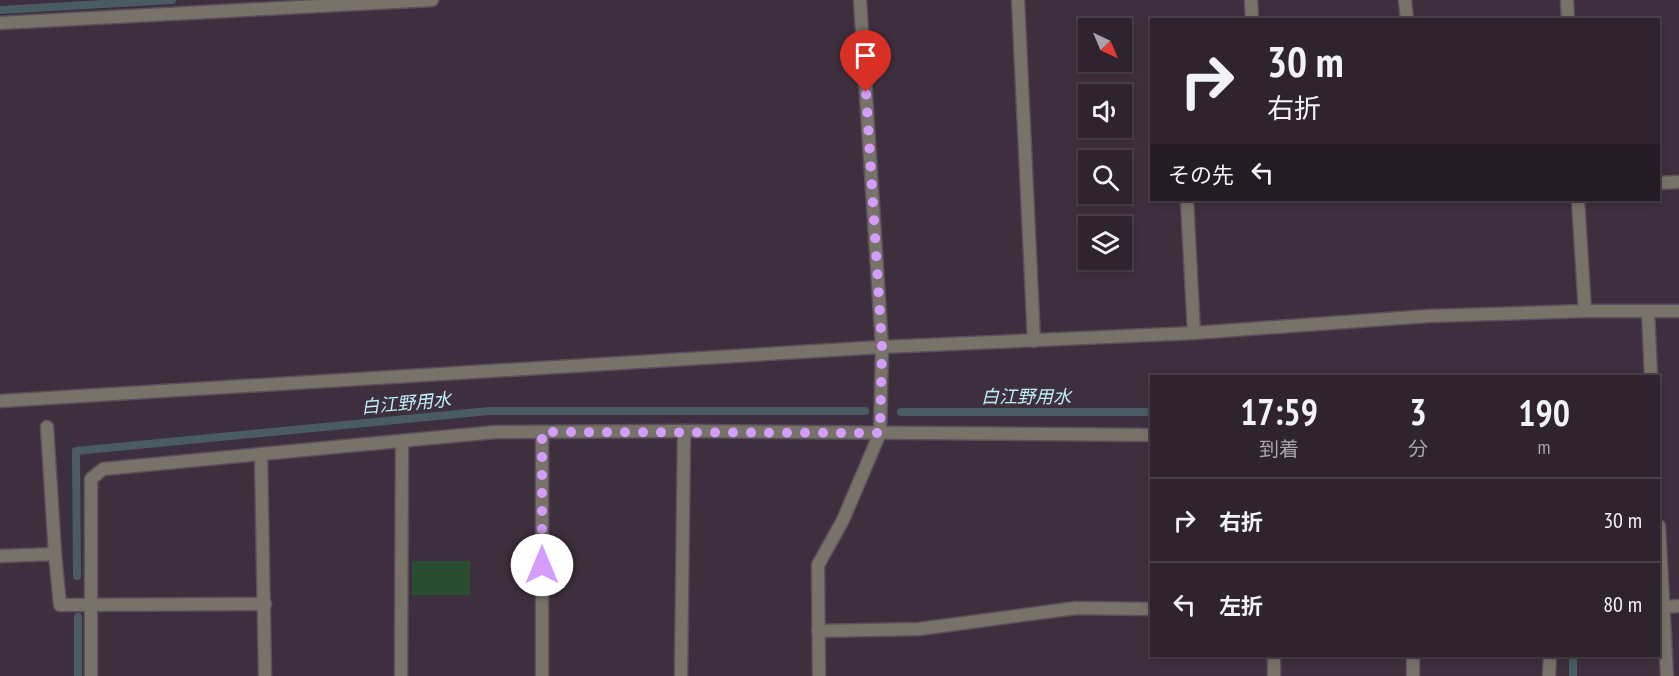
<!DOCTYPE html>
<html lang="ja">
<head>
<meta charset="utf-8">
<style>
  :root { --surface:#2e232e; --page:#3a2f3a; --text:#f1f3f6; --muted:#a7a4aa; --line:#49404a }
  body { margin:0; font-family:"PT Sans Narrow","Noto Sans JP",sans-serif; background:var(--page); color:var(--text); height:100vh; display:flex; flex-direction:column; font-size:22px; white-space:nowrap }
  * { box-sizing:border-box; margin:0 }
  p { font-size:20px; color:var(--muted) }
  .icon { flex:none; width:33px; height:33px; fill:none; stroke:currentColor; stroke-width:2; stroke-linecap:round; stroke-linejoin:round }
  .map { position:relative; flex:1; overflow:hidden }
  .side { position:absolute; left:1150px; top:375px; width:510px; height:282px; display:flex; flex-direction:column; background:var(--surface); border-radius:0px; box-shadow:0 3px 9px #0003,0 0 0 2px var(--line) }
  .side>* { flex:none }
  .banner { position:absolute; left:1150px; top:18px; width:510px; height:183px; border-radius:0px; box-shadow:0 3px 9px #0003,0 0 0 2px var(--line); background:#2e232e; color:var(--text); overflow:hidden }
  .needle { width:39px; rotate:136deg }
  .tools { position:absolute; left:1078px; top:18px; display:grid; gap:12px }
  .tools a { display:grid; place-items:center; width:54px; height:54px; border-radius:0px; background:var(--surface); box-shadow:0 3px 9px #0003,0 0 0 2px var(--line); font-size:30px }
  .pin { position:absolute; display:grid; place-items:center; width:51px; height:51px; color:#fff; margin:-62px -26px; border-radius:50% 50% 50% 0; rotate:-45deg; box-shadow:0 0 6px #0007 }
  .pin .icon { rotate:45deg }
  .me { position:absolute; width:66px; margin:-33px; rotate:0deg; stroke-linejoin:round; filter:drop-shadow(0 0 4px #0008) }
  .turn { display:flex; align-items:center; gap:21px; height:126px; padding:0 18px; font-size:27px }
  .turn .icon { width:78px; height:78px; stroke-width:2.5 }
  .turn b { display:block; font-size:42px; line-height:51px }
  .then { display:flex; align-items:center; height:57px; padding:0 18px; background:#0003; gap:12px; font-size:22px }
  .eta { display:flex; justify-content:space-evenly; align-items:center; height:102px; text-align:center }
  .eta b { font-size:36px; font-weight:800; line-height:42px }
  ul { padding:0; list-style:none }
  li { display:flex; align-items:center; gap:18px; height:84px; padding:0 18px; border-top:2px solid var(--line) }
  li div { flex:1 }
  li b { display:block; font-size:22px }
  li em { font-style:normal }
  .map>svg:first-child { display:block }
  .green { fill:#284d31 }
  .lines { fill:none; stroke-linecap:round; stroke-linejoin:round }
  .stream { stroke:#495c64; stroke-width:8 }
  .street-casing { stroke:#5c4e5c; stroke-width:15 }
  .street { stroke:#777369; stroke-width:12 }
  .route { stroke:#d49cfb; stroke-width:10; stroke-dasharray:0 18 }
  .labels { text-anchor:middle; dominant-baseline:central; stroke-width:6; stroke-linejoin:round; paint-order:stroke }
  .water-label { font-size:18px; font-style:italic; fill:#beecf9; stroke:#3e2f3e }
</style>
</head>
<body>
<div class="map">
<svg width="1679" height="676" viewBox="0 0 1679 676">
  <rect width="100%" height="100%" fill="#3e2f3e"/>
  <rect class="green" x="412" y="561" width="58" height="34"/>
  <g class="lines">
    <g class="stream">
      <polyline points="0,10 172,0"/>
      <polyline points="901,412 1152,412"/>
      <polyline points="77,576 76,451 489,411 865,411"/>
      <polyline points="78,676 78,617"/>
      <polyline points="1573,676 1573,656"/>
    </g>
    <defs>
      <g id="street">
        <polyline points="1018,0 1034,341"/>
        <polyline points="1251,0 1252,20"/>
        <polyline points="1405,0 1407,20"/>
        <polyline points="1567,0 1568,20"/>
        <polyline points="0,23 432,0"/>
        <polyline points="1659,183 1679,182"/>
        <polyline points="1187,200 1194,333"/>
        <polyline points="1578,200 1585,311"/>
        <polyline points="1648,312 1651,376"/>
        <polyline points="0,401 882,347 1194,333 1428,316 1585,311 1679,311"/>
        <polyline points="47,427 55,554"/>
        <polyline points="542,432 542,676"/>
        <polyline points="1659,526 1667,676"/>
        <polyline points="0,556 55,554 60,605 265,604"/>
        <polyline points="1663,607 1679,606"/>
        <polyline points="818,631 919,629 1076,608 1152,609"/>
        <polyline points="1413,656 1413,676"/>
        <polyline points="91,676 91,479 103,469 261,454"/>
        <polyline points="265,676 261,454 496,432 684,431 1152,435"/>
        <polyline points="401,676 402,441"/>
        <polyline points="681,676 684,431"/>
        <polyline points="819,676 818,565 843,520 880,433 882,347 860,0"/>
        <polyline points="1274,676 1274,656"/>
        <polyline points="1549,676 1550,656"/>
      </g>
    </defs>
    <use href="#street" class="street-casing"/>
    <use href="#street" class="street"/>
  </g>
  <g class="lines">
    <polyline class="route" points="542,565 542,432 880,433 882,347 866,92"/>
  </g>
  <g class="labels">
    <g class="water-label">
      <text x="1026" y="396">白江野用水</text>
      <text transform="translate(406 403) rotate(-5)">白江野用水</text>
    </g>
  </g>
</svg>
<div class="tools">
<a><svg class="needle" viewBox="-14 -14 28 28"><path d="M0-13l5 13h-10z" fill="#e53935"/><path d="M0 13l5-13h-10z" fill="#a7a4aa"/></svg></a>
<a><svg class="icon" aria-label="sound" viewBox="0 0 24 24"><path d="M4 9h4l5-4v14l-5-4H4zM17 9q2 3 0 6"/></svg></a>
<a><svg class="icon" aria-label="search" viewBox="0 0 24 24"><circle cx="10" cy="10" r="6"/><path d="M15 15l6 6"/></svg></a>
<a><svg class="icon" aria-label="layers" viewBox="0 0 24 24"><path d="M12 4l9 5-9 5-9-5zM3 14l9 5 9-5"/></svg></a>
</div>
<div class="pin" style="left:866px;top:92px;background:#d93025"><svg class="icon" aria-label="arrive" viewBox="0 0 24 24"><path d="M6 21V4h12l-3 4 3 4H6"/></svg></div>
<svg class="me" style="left:542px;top:565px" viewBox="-20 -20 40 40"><circle r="19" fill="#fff"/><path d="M0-13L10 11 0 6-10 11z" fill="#d49cfb"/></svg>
<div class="banner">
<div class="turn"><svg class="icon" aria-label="right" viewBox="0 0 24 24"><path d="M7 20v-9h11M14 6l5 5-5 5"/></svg><div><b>30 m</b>右折</div></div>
<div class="then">その先<svg class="icon" aria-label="left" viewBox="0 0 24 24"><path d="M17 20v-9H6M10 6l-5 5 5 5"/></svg></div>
</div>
<section class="side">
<div class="eta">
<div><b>17:59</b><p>到着</p></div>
<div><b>3</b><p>分</p></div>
<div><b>190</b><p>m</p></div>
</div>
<ul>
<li><svg class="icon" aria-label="right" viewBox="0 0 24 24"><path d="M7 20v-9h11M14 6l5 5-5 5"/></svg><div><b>右折</b></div><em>30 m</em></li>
<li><svg class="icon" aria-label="left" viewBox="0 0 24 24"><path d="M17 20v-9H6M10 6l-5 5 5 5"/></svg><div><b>左折</b></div><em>80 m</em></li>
</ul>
</section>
</div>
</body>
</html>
